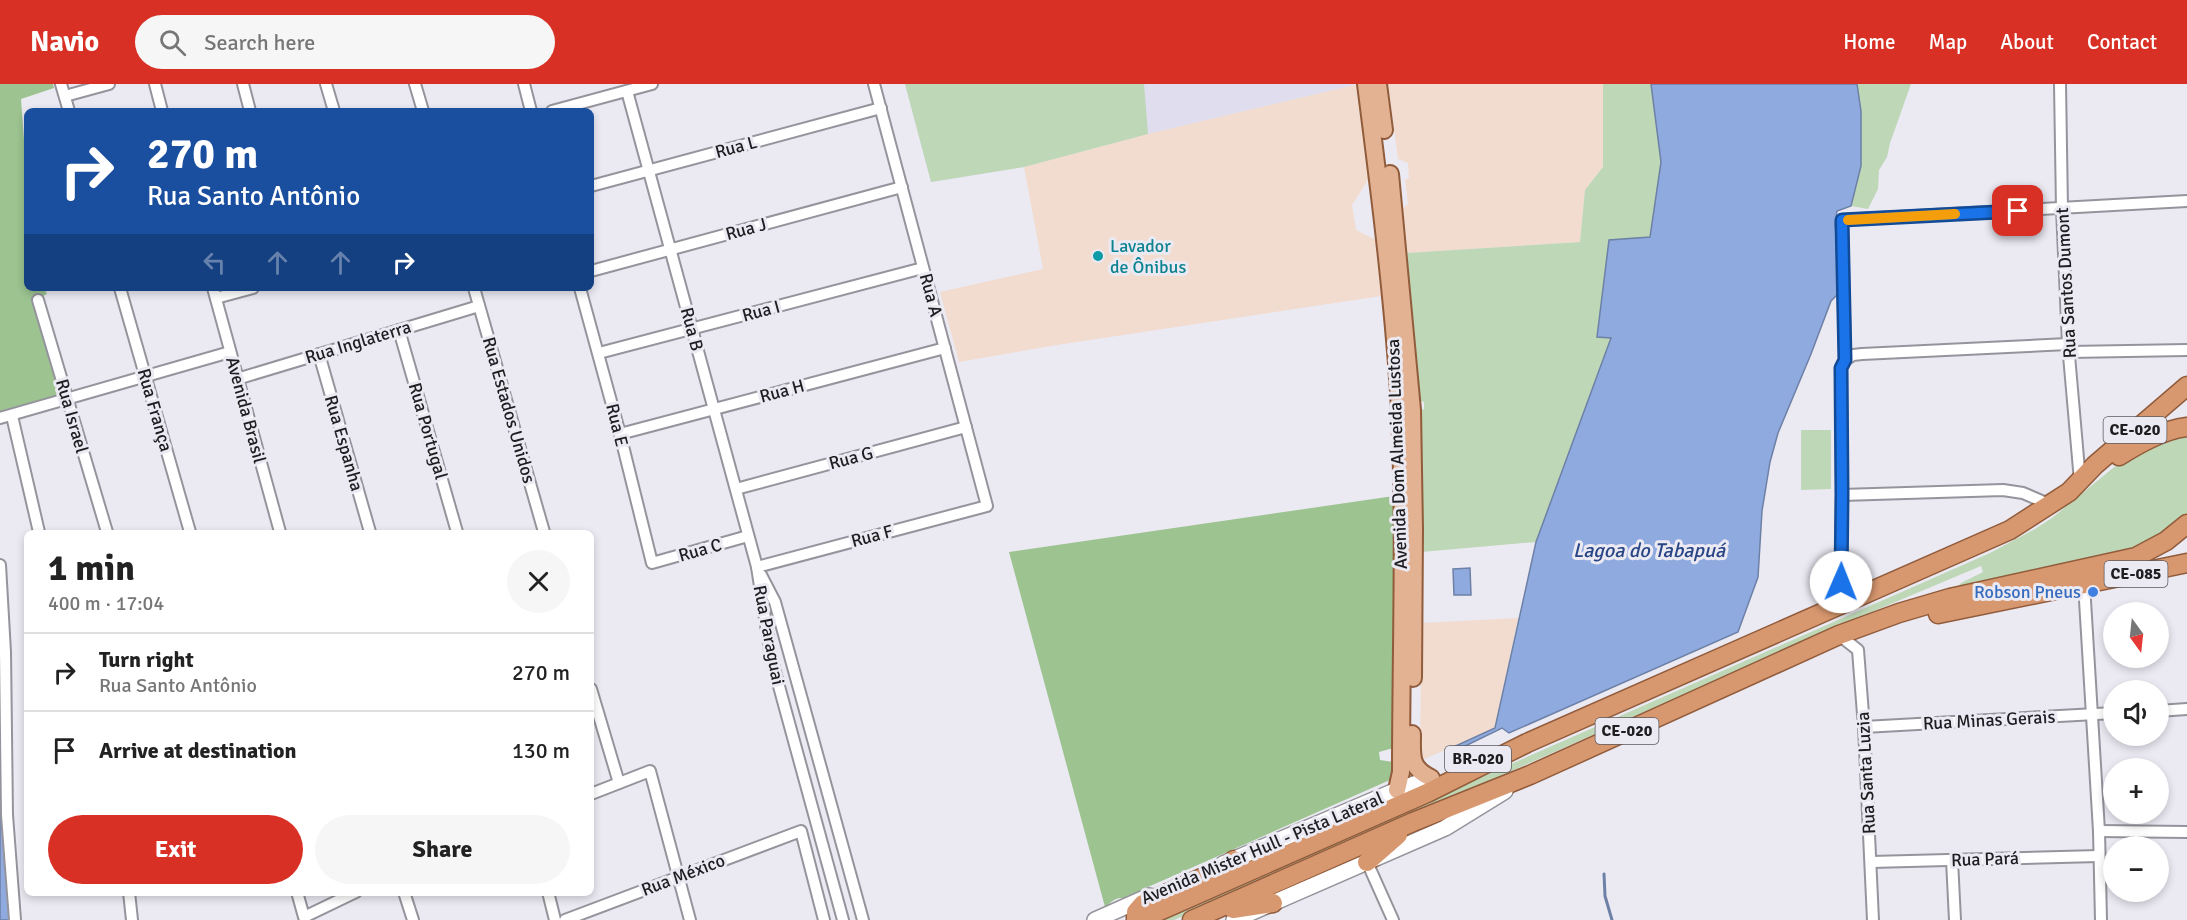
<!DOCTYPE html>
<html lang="en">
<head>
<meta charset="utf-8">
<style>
  :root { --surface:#fff; --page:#f6f6f6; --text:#222; --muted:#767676; --line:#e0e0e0; --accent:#d93025 }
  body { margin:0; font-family:Signika,sans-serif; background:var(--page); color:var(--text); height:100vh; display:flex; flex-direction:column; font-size:22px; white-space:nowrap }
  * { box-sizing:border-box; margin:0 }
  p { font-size:20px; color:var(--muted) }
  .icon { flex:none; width:33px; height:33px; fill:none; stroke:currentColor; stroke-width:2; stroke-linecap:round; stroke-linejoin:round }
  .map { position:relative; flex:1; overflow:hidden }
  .drawer { position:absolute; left:24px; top:446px; width:570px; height:366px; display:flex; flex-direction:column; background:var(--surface); border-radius:9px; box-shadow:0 3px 9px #0003 }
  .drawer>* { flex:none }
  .guide { position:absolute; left:24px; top:24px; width:570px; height:183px; border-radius:9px; box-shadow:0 3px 9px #0003; background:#1a4fa0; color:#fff; overflow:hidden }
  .needle { width:39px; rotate:165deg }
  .controls { position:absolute; left:2103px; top:518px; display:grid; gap:12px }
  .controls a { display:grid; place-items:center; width:66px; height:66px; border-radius:50%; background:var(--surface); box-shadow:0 3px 9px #0003; font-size:30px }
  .pin { position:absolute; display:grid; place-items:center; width:51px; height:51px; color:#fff; margin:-26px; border-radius:12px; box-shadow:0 3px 9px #0006 }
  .me { position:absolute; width:66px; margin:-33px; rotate:1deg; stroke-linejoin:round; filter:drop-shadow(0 0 4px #0008) }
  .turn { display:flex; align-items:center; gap:21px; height:126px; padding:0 24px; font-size:27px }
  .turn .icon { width:78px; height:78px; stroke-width:2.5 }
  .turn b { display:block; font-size:42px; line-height:51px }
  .lanes { display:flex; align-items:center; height:57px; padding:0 24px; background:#0003; justify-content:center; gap:30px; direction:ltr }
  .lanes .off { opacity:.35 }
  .round { display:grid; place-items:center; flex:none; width:63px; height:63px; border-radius:32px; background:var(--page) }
  .head { display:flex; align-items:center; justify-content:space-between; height:102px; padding:0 24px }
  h1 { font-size:36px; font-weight:700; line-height:45px }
  .button { display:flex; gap:12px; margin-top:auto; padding:12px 24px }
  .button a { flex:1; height:69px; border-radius:36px; background:var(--accent); color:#fff; font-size:24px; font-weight:700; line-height:69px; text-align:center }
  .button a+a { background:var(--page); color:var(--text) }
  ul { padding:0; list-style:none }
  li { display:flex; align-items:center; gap:18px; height:78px; padding:0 24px; border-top:2px solid var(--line) }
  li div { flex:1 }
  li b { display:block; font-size:22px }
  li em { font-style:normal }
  header { display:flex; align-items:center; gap:36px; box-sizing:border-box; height:84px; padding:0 30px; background:var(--accent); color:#fff }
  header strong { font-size:28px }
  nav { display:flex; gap:33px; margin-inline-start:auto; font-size:21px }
  .search { width:420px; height:54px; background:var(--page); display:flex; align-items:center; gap:15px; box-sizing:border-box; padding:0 21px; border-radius:33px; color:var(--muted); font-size:22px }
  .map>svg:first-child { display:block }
  .built { fill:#dfddee }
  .industrial { fill:#f2dccf }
  .green { fill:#bed7b6 }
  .forest { fill:#9cc390 }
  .water { fill:#8faadf; stroke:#6d80a6; stroke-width:1.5 }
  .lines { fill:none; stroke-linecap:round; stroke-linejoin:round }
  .stream { stroke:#6d80a6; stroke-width:3 }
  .minor-casing { stroke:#95949c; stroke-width:14 }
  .secondary-casing { stroke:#95949c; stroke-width:18 }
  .primary-casing { stroke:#915c3c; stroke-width:20 }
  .trunk-casing { stroke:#915c3c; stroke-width:21 }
  .minor { stroke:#fff; stroke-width:10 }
  .secondary { stroke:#fff; stroke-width:15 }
  .primary { stroke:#e2b293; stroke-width:16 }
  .trunk { stroke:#d8986f; stroke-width:18 }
  .route-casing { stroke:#114b97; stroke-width:15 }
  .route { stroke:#1a73e8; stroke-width:10 }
  .slow { stroke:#f59e0b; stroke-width:10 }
  .culture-dot { fill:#0f9aa8; stroke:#ebe9f2; stroke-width:2 }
  .shop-dot { fill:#3f7fe0; stroke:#ebe9f2; stroke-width:2 }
  .labels { text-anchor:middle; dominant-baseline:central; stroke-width:6; stroke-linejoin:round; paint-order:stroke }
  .shield { fill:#ebe9f2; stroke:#5c5a5f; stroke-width:1.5 }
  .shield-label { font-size:16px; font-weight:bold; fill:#1e1d20 }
  .street-label { font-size:18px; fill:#1e1d20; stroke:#ebe9f2 }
  .culture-label { font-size:18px; fill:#0d838f; stroke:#ebe9f2; text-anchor:start }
  .shop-label { font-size:18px; fill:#366cbe; stroke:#ebe9f2; text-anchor:end }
  .water-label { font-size:20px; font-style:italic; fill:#284585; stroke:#ebe9f2 }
</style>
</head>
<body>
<header>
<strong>Navio</strong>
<div class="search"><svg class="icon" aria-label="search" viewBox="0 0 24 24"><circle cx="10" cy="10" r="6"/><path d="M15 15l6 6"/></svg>Search here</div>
<nav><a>Home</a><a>Map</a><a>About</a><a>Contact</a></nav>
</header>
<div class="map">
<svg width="2187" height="836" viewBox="0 0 2187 836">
  <rect width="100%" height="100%" fill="#ebe9f2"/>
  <polygon class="built" points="905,0 1358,0 1148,50 1024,83 931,98"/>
  <g class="industrial">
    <polygon points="1359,0 1370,93 1352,121 1356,146 1376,156 1381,212 1057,261 959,278 940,208 1043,185 1024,83 1148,50"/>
    <polygon points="1388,0 1603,0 1603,83 1585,106 1580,158 1407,169 1402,125 1408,120 1405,96 1409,94 1408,79 1398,75"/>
    <polygon points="1518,534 1495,644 1420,677 1421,580 1423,575 1421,539"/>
  </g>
  <g class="green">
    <polygon points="905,0 1144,0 1148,50 1024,83 931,98"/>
    <polygon points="1603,0 1651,0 1661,78 1650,153 1597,252 1611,253 1536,458 1421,468 1419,327 1424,325 1424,318 1419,316 1407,169 1580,158 1585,106 1603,83"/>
    <polygon points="1857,0 1911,0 1890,59 1887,73 1879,86 1878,105 1868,125 1851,122 1861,82 1861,27"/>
    <polygon points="1801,346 1831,346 1831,405 1801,406"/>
    <polygon points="2187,350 2187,431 2172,445 2140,464 1953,508 1961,499 1983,488 1981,482 1862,532 1174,836 1157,836 1990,469 2035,445 2052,434 2113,384 2139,366"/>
  </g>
  <g class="forest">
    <polygon points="0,0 53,0 54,4 21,15 27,97 27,204 44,204 47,210 33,217 60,313 0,330"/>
    <path d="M1394,412L1393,664L1379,668L1380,676L1393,678L1390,696L1123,814C1114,813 1111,819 1105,823L1009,468Z"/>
  </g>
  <g class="water">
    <polygon points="1651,0 1857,0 1861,27 1861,82 1851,122 1837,127 1835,140 1839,179 1838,210 1831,217 1811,270 1778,349 1770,378 1762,427 1758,493 1738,548 1509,649 1502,644 1453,668 1451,664 1495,644 1536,458 1611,254 1597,253 1609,156 1650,153 1661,78"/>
    <polygon points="1470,484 1471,511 1454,511 1453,485"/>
    <polygon points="0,584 9,819 9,836 0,836"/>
  </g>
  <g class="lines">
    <polyline class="stream" points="1604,790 1605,812 1612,836"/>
    <defs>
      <g id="minor">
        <polyline points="61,0 69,27"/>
        <polyline points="155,0 162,27"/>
        <polyline points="243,0 250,27"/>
        <polyline points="326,0 334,27"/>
        <polyline points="415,0 423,27"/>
        <polyline points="524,0 531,27"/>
        <polyline points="2060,0 2062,125 2068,260 2080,397"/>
        <polyline points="627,7 757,483 771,573 843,836"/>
        <polyline points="65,12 109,0"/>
        <polyline points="552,27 652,0"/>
        <polyline points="591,102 881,24"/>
        <polyline points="591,187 902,103"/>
        <polyline points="120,204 190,448"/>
        <polyline points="213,204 280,448"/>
        <polyline points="474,204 544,448"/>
        <polyline points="580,204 620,350 652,479 748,452"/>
        <polyline points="216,214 253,204"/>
        <polyline points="38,216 107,448"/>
        <polyline points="399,246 457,448"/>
        <polyline points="2069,268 2187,266"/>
        <polyline points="599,269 923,184"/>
        <polyline points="319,270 370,448"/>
        <polyline points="1845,276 1853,271 1862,270 2068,260"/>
        <polyline points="237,295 479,222"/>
        <polyline points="12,332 39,448"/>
        <polyline points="0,334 230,268"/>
        <polyline points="620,350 945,264"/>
        <polyline points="736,405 966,343"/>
        <polyline points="1842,411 2003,406 2023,409 2051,421"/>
        <polyline points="0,481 5,568 7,731 15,836"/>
        <polyline points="757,483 987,422 874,0"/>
        <polyline points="761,491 775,518 863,836"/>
        <polyline points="2084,500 2099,747 2101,836"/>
        <polyline points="1840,521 1842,411 1841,284 1845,276 1842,136 2187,117"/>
        <polyline points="1839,551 1858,566 1864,643 1873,836"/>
        <polyline points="591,605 619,699"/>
        <polyline points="2158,627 2187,625"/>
        <polyline points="1864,643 2114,629"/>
        <polyline points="591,710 650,687 690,836"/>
        <polyline points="2099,747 2187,748"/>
        <polyline points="1952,776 1955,836"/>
        <polyline points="1367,778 1393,836"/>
        <polyline points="1871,778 2099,772"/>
        <polyline points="129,808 132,836"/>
        <polyline points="297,808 304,833 356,808"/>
        <polyline points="404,808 413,836"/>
        <polyline points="548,808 555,836"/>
        <polyline points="565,836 801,747 824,836"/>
      </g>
      <g id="secondary">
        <polyline points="1223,780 1397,706 1431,694"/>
        <polyline points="1095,836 1149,812"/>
        <polyline points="1234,836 1445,744 1505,707"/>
      </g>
      <g id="primary">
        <path d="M1366,0C1379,102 1392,204 1399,307C1406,434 1401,562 1401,688L1397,706"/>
        <polyline points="1378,0 1384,46"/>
        <polyline points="1390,90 1412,326 1414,445 1413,594"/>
        <path d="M1412,650C1412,671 1409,684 1431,694"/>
      </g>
      <g id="trunk">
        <path d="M2119,372C2140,359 2163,346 2187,343"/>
        <polyline points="1938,530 2187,479"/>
        <polyline points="1367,778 1398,751"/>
        <polyline points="1233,825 1273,819"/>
        <polyline points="1136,836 1136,828 1143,820 1226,783 1234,776"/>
        <polyline points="1139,836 1427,709 1527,659 2010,446 2069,408 2095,381 2187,302"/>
        <polyline points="1192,836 1413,738 1530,691 1839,551 1899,529 1950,514 2136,473 2166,457 2187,440"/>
      </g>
    </defs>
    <use href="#minor" class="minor-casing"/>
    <use href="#secondary" class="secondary-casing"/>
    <use href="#primary" class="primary-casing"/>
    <use href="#trunk" class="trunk-casing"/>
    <use href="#minor" class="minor"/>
    <use href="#secondary" class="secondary"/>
    <use href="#primary" class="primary"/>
    <use href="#trunk" class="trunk"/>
  </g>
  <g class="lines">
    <defs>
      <polyline id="route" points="1841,498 1842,411 1841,284 1845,276 1842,136 2018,127"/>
    </defs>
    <use href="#route" class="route-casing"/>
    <use href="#route" class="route"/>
    <polyline class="slow" points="1848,136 1955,130"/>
  </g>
  <circle class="culture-dot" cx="1098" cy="172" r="6"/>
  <circle class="shop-dot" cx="2093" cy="508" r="6"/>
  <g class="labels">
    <g class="shield">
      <rect x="2103.5" y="333" width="63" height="26" rx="4.5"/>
      <rect x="2104.5" y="477" width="63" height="26" rx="4.5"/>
      <rect x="1595.5" y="634" width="63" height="26" rx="4.5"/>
      <rect x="1445" y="662" width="66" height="26" rx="4.5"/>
    </g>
    <g class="shield-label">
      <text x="2135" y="346">CE-020</text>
      <text x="2136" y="490">CE-085</text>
      <text x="1627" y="647">CE-020</text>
      <text x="1478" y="675">BR-020</text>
    </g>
    <g class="street-label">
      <text transform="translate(736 63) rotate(-15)">Rua L</text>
      <text transform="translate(746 145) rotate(-15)">Rua J</text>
      <text transform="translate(2066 199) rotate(-93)">Rua Santos Dumont</text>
      <text transform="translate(931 211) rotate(75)">Rua A</text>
      <text transform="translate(761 227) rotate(-15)">Rua I</text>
      <text transform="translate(692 245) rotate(75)">Rua B</text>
      <text transform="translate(358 258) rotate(-17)">Rua Inglaterra</text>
      <text transform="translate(782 307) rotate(-15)">Rua H</text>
      <text transform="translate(155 326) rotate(74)">Rua França</text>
      <text transform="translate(246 326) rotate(75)">Avenida Brasil</text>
      <text transform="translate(509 326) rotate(74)">Rua Estados Unidos</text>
      <text transform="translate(72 332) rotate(74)">Rua Israel</text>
      <text transform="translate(617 341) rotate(76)">Rua E</text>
      <text transform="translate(428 347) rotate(74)">Rua Portugal</text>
      <text transform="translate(344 359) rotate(74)">Rua Espanha</text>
      <text transform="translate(1397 370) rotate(-92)">Avenida Dom Almeida Lustosa</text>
      <text transform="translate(851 374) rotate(-15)">Rua G</text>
      <text transform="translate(872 452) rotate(-15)">Rua F</text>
      <text transform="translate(700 466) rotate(-16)">Rua C</text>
      <text transform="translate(769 551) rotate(79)">Rua Paraguai</text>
      <text transform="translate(1989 636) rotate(-3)">Rua Minas Gerais</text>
      <text transform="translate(1866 689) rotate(-93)">Rua Santa Luzia</text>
      <text transform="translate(1262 764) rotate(-23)">Avenida Mister Hull - Pista Lateral</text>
      <text transform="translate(1985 775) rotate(-2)">Rua Pará</text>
      <text transform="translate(683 791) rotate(-21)">Rua México</text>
    </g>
    <g class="culture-label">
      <text x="1110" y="162">Lavador<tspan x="1110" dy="21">de Ônibus</tspan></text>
    </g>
    <g class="shop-label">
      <text x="2081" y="508">Robson Pneus</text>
    </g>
    <g class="water-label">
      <text x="1649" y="466">Lagoa do Tabapuá</text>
    </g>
  </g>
</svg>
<div class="controls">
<a><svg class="needle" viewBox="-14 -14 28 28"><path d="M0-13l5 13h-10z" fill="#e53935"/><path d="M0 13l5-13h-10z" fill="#767676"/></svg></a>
<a><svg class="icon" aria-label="sound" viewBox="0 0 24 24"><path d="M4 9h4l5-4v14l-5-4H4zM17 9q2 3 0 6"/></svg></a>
<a>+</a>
<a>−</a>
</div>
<div class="pin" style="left:2018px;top:127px;background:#d93025"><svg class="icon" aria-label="arrive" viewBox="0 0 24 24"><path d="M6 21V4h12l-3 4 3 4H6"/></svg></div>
<svg class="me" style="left:1841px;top:498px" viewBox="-20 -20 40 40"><circle r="19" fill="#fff"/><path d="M0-13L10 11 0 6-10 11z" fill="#1a73e8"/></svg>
<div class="guide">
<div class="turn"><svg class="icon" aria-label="right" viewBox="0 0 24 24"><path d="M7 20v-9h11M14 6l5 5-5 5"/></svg><div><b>270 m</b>Rua Santo Antônio</div></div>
<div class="lanes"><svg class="icon off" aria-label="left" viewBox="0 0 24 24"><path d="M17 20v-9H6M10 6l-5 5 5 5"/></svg><svg class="icon off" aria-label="ahead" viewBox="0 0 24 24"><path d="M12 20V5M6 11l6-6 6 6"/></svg><svg class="icon off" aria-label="ahead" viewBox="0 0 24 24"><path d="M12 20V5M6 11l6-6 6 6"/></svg><svg class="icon" aria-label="right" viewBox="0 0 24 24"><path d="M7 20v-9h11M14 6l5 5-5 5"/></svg></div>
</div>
<section class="drawer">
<div class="head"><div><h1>1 min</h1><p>400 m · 17:04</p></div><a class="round"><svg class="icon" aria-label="close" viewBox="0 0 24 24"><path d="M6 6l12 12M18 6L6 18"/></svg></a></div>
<ul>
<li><svg class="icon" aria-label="right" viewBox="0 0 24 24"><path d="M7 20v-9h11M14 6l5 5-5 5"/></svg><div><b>Turn right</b><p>Rua Santo Antônio</p></div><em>270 m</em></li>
<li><svg class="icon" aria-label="arrive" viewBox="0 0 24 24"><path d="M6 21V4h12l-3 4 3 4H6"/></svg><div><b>Arrive at destination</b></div><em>130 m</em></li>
</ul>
<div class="button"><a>Exit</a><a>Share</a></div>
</section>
</div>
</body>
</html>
